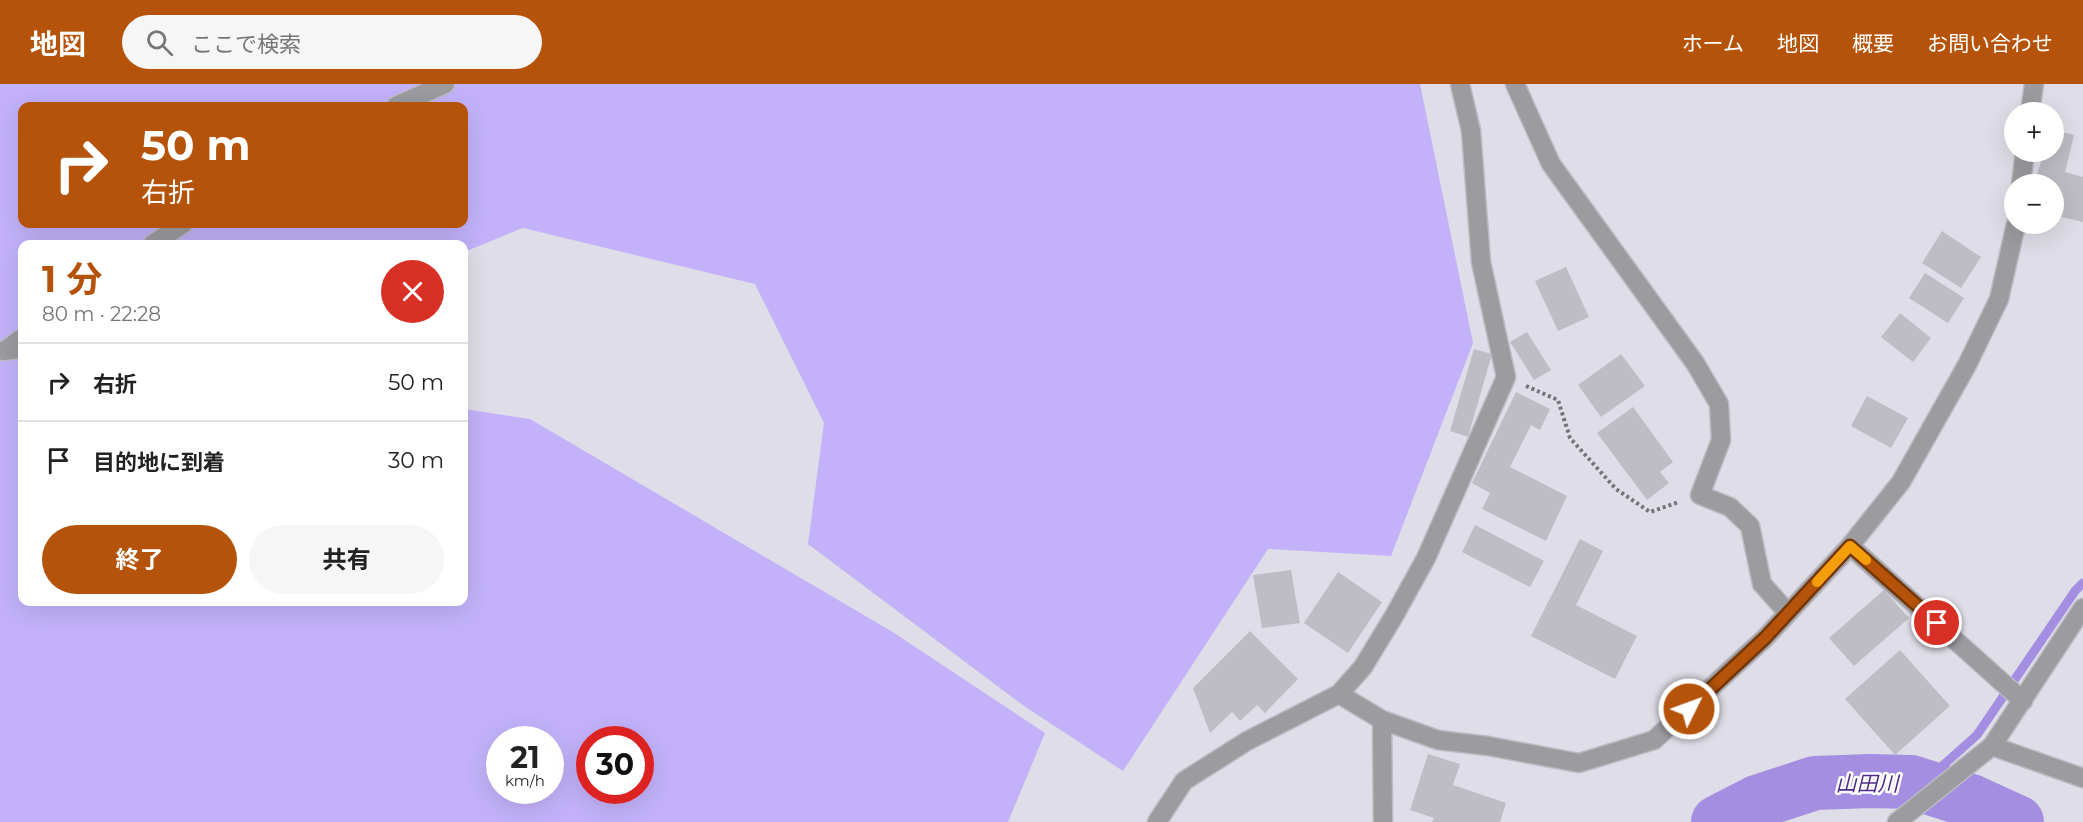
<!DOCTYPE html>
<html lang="ja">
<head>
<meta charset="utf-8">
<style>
  :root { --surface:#fff; --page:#f6f6f6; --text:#222; --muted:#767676; --line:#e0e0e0; --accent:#b45309 }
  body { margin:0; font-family:Montserrat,"Noto Sans JP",sans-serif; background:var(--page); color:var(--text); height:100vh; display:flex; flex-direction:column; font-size:22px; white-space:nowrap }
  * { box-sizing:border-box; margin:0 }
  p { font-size:20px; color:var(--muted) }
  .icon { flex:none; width:33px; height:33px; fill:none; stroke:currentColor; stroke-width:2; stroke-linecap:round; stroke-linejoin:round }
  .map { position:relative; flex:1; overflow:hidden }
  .details { position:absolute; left:18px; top:156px; width:450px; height:366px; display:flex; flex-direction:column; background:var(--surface); border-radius:12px; box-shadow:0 6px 24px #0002 }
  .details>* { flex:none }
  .banner { position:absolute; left:18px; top:18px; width:450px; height:126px; border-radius:12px; box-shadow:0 6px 24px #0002; background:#b45309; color:#fff; overflow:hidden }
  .controls { position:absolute; left:2004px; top:18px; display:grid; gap:12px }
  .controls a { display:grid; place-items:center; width:60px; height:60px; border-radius:50%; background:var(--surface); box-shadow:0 6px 24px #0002; font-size:30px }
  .speed { position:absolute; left:486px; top:642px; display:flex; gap:12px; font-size:30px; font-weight:700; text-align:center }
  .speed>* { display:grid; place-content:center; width:78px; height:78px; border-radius:50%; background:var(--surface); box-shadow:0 6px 24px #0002; line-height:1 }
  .speed small { font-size:15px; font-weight:400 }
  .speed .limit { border:9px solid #d22; background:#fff; color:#111 }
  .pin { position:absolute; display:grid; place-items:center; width:51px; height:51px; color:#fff; margin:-26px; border:3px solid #fff; border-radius:50%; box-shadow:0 2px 6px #0007 }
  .me { position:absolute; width:66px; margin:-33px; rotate:48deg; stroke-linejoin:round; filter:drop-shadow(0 0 4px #0008) }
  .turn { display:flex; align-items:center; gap:21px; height:126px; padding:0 24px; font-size:27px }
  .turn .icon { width:78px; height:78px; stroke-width:2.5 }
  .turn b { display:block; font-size:42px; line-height:51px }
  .round { display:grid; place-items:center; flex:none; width:63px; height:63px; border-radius:32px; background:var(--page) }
  .overview { display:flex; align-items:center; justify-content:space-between; height:102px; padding:0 24px }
  h1 { font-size:36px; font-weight:700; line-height:45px; color:var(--accent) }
  .action { display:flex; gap:12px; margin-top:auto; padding:12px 24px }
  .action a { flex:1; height:69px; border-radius:36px; background:var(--accent); color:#fff; font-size:24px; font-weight:700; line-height:69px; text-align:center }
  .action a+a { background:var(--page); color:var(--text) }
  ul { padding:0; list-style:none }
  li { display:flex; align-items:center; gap:18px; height:78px; padding:0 24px; border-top:2px solid var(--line) }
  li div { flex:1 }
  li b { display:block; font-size:22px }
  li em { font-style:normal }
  header { display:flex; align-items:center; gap:36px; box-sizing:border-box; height:84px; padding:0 30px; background:var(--accent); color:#fff }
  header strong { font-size:28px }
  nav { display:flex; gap:33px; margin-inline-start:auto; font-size:21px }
  .search { width:420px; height:54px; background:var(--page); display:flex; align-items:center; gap:15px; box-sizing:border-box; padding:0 21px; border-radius:33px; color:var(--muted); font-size:22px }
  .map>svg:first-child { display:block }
  .green { fill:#c3b2fa; fill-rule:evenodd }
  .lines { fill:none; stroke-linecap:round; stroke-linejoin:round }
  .stream { stroke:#a38ee1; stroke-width:9 }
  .river { stroke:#a38ee1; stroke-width:54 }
  .building { fill:#bebcc5 }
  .street-casing { stroke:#bcbac3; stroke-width:21 }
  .path { stroke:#74737a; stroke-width:4; stroke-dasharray:3 3; stroke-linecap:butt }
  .street { stroke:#9c9b9f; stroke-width:18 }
  .route-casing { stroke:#753606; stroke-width:15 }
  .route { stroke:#b45309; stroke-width:10 }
  .slow { stroke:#f59e0b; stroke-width:10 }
  .labels { text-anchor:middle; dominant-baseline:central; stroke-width:5; stroke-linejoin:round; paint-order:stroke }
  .water-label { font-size:21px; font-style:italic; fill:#4f2c8c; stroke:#fff }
</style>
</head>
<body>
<header>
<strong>地図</strong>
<div class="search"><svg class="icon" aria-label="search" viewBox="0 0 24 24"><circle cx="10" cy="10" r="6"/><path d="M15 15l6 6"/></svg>ここで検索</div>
<nav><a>ホーム</a><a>地図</a><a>概要</a><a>お問い合わせ</a></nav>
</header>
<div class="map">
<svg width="2083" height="738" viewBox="0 0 2083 738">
  <rect width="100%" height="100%" fill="#dfdde7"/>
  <path class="green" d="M0,0H1420L1473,259L1391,472L1268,465L1123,687L1024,622L808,460L824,339L755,200L523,144L464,168V160H22V518H464V325L530,335L891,547L1045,649L1008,738H0ZM22,22H464V140H22ZM500,656H550V706H500ZM590,656H640V706H590Z"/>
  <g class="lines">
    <polyline class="stream" points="1736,729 1727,712 1784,688 1940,684 1977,651 2075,507 2083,499"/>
    <polyline class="river" points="1718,738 1757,718 1815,699 1870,697 1911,698 1971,717 2017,738"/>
  </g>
  <g class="building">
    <polygon points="2054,46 2074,51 2065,88 2083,93 2083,138 2054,131 2059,118 2054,116 2054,100 2034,100 2044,68 2054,68"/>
    <polygon points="1942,147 1981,173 1961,204 1922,179"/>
    <polygon points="1566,183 1589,233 1558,247 1535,197"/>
    <polygon points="1925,189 1964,214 1948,239 1909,214"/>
    <polygon points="1900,229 1931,254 1913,278 1881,253"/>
    <polygon points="1527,248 1551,286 1534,296 1510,258"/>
    <polygon points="1474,265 1492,270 1468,353 1450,347"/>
    <polygon points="1621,270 1645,302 1601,333 1578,301"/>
    <polygon points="1516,308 1550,325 1540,346 1531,341 1510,383 1567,412 1546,457 1482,425 1490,409 1472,399"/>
    <polygon points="1867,312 1908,334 1891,364 1851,342"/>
    <polygon points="1633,323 1673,378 1660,388 1669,399 1647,416 1597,349"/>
    <polygon points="1475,441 1544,477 1530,503 1462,468"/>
    <polygon points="1580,455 1603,467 1576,521 1637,552 1615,595 1531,552"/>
    <polygon points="1291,486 1300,539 1262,544 1253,491"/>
    <polygon points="1338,488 1382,518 1348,569 1304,539"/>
    <polygon points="1884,506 1909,534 1854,582 1829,554"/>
    <polygon points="1250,547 1298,595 1265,629 1257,621 1240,637 1232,628 1210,649 1193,604"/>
    <polygon points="1900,566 1950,622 1895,671 1845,615"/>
    <polygon points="1428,670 1460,680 1453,701 1506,719 1500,738 1432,738 1434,734 1410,726"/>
  </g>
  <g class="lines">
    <defs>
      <g id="street">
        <polyline points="1515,0 1551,80 1695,279 1719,320 1721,356 1700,411 1730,423 1750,442 1762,500 1788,529"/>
        <polyline points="396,22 445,0"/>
        <polyline points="2030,28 2034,0"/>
        <polyline points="2021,100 2025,68"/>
        <polyline points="153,160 183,140"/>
        <polyline points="22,254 4,267 22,264"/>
        <polyline points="1850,462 2023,617"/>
        <polyline points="1339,610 1382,636 1438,656 1488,662 1579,679 1654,656 1765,554 1850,462 1901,398 1967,281 1999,215 2016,140"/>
        <polyline points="1382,636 1383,738"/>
        <polyline points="1992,662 2083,694"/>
        <polyline points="1157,738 1184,697 1247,657 1339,610 1363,583 1394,532 1426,474 1506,293 1481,178 1471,47 1460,0"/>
        <polyline points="1897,738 1992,662 2083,524"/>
      </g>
    </defs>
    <use href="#street" class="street-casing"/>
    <polyline class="path" points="1526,302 1558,316 1570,354 1616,405 1650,428 1679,418"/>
    <use href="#street" class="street"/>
  </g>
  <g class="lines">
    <defs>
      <polyline id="route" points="1689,625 1765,554 1850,462 1937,539"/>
    </defs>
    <use href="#route" class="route-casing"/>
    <use href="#route" class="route"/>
    <polyline class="slow" points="1817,498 1850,462 1866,476"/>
  </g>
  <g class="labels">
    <g class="water-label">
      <text x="1867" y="699">山田川</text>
    </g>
  </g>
</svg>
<div class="controls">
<a>+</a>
<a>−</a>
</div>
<div class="speed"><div>21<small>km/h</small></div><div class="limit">30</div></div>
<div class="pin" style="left:1937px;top:539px;background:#d93025"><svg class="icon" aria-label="arrive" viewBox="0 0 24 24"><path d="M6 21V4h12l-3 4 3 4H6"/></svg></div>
<svg class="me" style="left:1689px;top:625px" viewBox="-20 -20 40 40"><circle r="17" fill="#b45309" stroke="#fff" stroke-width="3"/><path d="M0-11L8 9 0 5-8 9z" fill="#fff"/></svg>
<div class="banner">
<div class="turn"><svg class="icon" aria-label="right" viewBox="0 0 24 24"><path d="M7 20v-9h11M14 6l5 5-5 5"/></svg><div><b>50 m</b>右折</div></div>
</div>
<section class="details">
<div class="overview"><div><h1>1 分</h1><p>80 m · 22:28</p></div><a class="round" style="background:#d93025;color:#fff"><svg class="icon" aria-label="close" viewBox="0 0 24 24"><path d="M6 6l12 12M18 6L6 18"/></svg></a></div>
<ul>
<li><svg class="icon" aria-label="right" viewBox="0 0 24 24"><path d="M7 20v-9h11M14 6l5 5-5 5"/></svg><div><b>右折</b></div><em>50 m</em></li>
<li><svg class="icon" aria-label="arrive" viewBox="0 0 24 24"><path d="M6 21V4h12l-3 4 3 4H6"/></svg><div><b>目的地に到着</b></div><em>30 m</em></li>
</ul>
<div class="action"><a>終了</a><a>共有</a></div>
</section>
</div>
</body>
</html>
